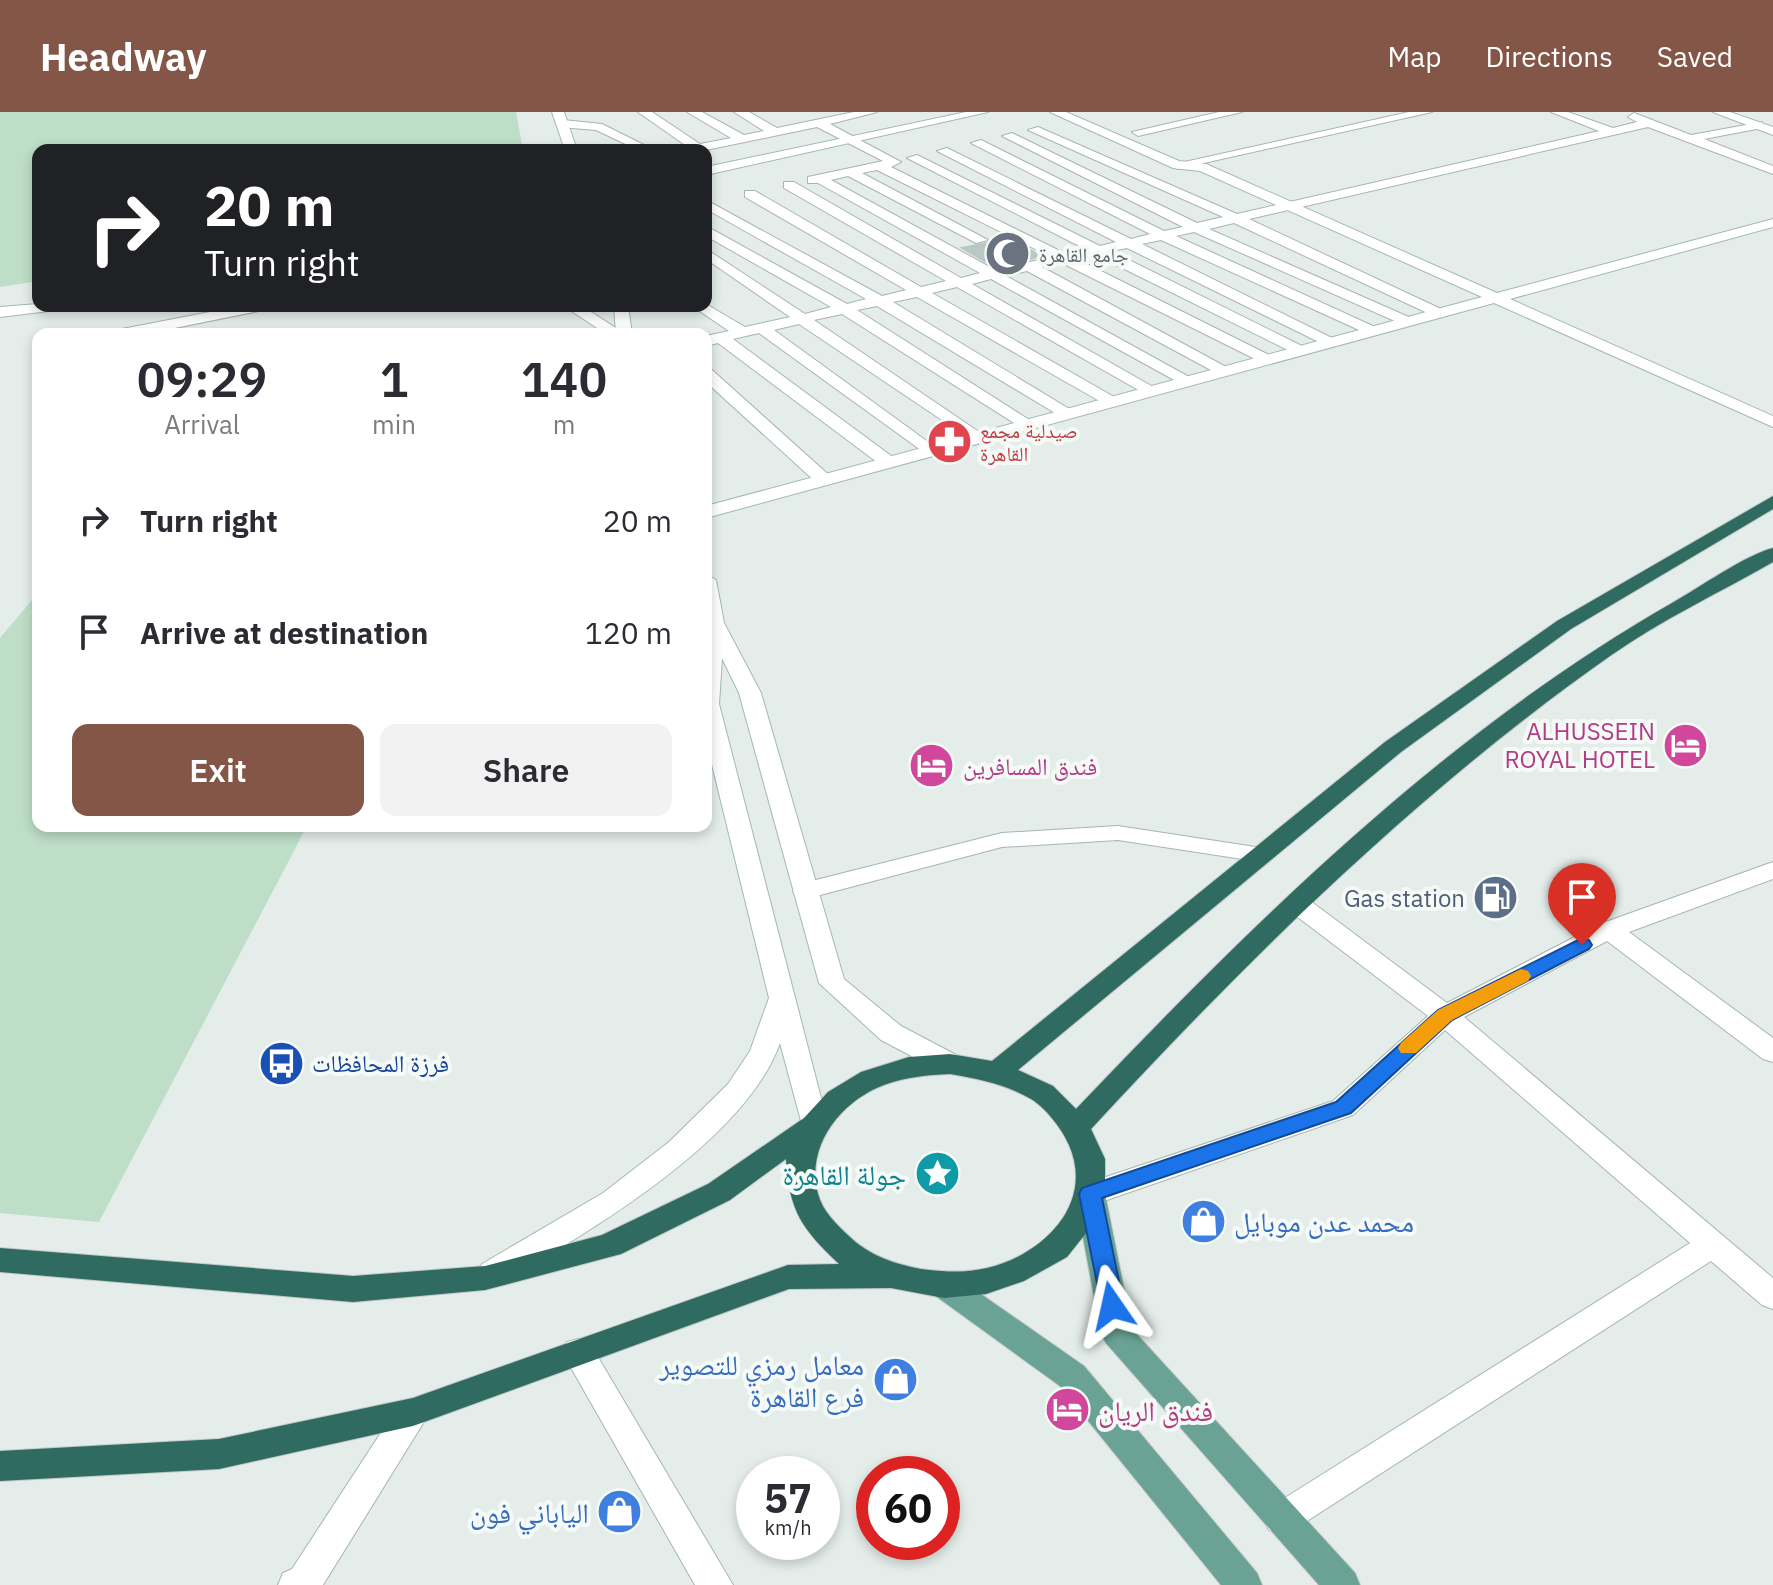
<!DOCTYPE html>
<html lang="en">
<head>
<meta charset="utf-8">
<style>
  :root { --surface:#fff; --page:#f2f2f3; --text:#2b2b33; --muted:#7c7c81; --accent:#835647 }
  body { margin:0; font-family:"IBM Plex Sans","Noto Naskh Arabic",sans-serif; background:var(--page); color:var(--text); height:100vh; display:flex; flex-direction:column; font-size:30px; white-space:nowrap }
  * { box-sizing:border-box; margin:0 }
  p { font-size:26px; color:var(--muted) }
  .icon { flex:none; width:44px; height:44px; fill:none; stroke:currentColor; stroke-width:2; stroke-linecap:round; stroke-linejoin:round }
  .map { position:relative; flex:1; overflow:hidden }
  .side { position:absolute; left:32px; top:216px; width:680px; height:504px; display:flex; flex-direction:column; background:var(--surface); border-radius:16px; box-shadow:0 4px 12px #0003 }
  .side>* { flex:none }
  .hud { position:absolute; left:32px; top:32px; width:680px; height:168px; border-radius:16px; box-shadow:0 4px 12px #0003; background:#202124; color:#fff; overflow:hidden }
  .speed { position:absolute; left:736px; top:1344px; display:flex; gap:16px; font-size:40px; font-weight:700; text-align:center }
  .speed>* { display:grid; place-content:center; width:104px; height:104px; border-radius:50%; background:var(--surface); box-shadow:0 4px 12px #0003; line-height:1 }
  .speed small { font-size:20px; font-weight:400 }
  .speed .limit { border:12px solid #d22; background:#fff; color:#111 }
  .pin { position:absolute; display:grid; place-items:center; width:68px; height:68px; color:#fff; margin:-82px -34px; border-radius:50% 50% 50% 0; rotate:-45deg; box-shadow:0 0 8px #0007 }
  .pin .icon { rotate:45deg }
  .me { position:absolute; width:88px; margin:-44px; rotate:349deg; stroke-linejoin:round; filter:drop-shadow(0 0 6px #0008) }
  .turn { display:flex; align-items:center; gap:28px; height:168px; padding:0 40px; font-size:36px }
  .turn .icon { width:104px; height:104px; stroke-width:2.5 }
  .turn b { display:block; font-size:56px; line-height:68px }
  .eta { display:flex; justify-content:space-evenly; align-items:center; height:136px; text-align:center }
  .eta b { font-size:48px; font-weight:600; line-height:56px }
  .action { display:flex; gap:16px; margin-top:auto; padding:16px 40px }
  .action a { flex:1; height:92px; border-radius:16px; background:var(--accent); color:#fff; font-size:32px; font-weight:600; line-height:92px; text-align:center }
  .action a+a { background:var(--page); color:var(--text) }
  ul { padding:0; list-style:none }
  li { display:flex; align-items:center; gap:24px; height:112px; padding:0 40px }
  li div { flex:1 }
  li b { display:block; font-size:30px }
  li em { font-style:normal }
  header { display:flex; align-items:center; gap:48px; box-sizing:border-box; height:112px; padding:0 40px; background:var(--accent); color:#fff }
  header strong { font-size:38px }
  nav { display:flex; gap:44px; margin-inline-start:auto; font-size:28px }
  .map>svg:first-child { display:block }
  .green { fill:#bedec8 }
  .building { fill:#b9c8c3; stroke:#b7c7c1; stroke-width:2 }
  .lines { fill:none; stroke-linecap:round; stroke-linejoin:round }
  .street-casing { stroke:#a7b5b1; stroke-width:2 }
  .secondary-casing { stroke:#a3b9b2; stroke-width:2 }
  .primary-casing { stroke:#c2c9c8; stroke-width:2 }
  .highway-casing { stroke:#c2c9c8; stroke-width:2 }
  .street { fill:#fff; fill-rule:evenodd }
  .secondary { fill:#fff; fill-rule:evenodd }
  .primary { fill:#6aa296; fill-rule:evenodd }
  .highway { fill:#306b61; fill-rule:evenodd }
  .route { fill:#1a73e8; stroke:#114b97; stroke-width:2 }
  .slow { fill:#f59e0b }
  .labels { text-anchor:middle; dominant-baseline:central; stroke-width:8; stroke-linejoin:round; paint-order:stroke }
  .far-worship-label { font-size:20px; fill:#5b616d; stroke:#f5faf7; text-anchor:start }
  .far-health-label { font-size:20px; fill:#be3a42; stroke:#f5faf7; text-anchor:start }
  .hotel-label { font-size:24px; fill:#b23c85; stroke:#f5faf7; text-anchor:end }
  .service-label { font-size:24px; fill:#4e5e75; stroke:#f5faf7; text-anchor:end }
  .transit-label { font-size:24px; fill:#164399; stroke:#f5faf7; text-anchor:start }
  .near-culture-label { font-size:28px; fill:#0d838f; stroke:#f5faf7; text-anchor:end }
  .near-shop-label { font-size:28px; fill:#366cbe; stroke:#f5faf7; text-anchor:end }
  .near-hotel-label { font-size:28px; fill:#b23c85; stroke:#f5faf7; text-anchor:start }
</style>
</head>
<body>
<header>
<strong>Headway</strong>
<nav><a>Map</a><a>Directions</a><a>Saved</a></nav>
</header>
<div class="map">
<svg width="1773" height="1473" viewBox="0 0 1773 1473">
  <rect width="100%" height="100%" fill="#e4edea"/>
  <g class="green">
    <polygon points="0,0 516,0 523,38 38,38 38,169 0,175"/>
    <polygon points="38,481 38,714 307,714 99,1110 0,1101 0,526"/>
  </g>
  <polygon class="building" points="1007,127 1042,144 995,155 962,136"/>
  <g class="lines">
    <defs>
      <g id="street">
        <path d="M638,0H652L700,32L731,26L687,0H702L744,23L764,19L734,0H749L777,16L854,0H877L830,12L901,50L891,55L1066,142L1085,137L907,46L917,43L1100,134L1116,130L937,39L947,36L1131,127L1150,122L971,31L981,28L1164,119L1183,115L1002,24L1012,21L1197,111L1223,105L1028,18L1038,15L1237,102L1599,19L1551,0H1568L1613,16L1637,10L1628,5L1634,1L1691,23L1762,10V16L1704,27L1773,54V62L1648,15L1249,107L1441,197V203L1436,205L1234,111L1209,117L1411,206V212L1406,214L1194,120L1176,124L1375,215V221L1370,223L1161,128L1142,132L1334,227L1337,230L1329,235L1127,136L1111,139L1304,235L1306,238L1298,243L1096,143L1077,147L1271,244L1273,247L1265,252L1062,151L1042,155L1228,256L1230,259L1222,264L1027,159L1006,164L1191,266V272L1185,274L991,167L972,172L1155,276V282L1149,284L957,175L932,181L1116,286L1118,290L1116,294L1110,295L917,185L893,190L1071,298L1073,302L1065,307L877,194L857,198L1031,309L1033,313L1031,317L1025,318L842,202L814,208L982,322L985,326L982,330L976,331L799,212L774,218L935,335L938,339L929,344L759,221L733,227L894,346L897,350L888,355L882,354L718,231L706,234V224L729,219L692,194L706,192L745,215L790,205L706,147V137L805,202L831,195L706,124V114L847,192L866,187L706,97V88L882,184L906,178L745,85V79H755L921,175L946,169L784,76V70H794L961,166L980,161L818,71H808V65L883,49L817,15L706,38H684L688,35ZM877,58L1051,145L995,158L831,68L848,64L976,131L988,128L862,61Z"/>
        <polygon points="1219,0 1242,0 1138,24 1132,20"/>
        <polygon points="1409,0 1432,0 1177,57 1171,53"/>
        <polygon points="563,8 602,12 654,38 638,38 596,18 559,15 559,9"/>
        <polygon points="241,194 271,194 264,198 145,222 114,222 122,217"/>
        <polygon points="564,194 582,194 625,222 606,222"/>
        <polygon points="706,256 712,258 830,364 833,368 830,372 818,372 706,270"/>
        <polygon points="1118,714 1262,736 1271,738 1274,743 1271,748 1262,750 1118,728 1002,735 805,787 796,785 793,779 796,773 1002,721"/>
        <polygon points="1773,750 1773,767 1629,820 1773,926 1773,950 1763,947 1607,829 1464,905 1773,1166 1773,1197 1762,1193 1711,1149 1293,1418 1281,1423 1269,1418 1263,1407 1269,1396 1690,1131 1445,918 1353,1003 1101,1090 1090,1093 1079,1090 1075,1082 1079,1074 1333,989 1428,904 1287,797 1284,791 1287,785 1305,785 1447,891 1600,812"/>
        <polygon points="578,1227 589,1230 733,1473 695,1473 562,1240 567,1230"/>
        <polygon points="413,1286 425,1290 430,1300 323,1473 278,1473 283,1461 292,1457 401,1290"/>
      </g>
      <g id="secondary">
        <polygon points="552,0 564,0 577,38 565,38"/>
        <polygon points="966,0 988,0 706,63 706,55"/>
        <polygon points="1050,0 1066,0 1179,49 1206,52 1497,181 1773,107 1773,115 1510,187 1773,304 1773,315 1494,191 706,406 706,394 1482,185 1200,59 1173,56"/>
        <polygon points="1713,0 1730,0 1773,15 1773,23"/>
        <polygon points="38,192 38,194 64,194 57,198 0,205 0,195"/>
        <polygon points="614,194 628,194 632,222 616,222"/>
        <path d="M706,462L716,468L724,511L761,581L844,867L901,914L960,945L964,952L960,959L950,962L940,959L881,928L819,871L739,581L722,546L719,592L828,1013L824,1020L814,1024L804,1020L780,931C751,1014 630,1094 557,1138C537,1150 516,1166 493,1173L482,1170L477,1161L482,1152L603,1081L669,1030L728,972L750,939L769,886L706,628Z"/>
      </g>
      <g id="primary">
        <polygon points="1090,1071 1101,1074 1105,1082 1132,1217 1355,1461 1360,1473 1319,1473 1106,1231 1101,1222 1075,1082 1079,1074"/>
        <polygon points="944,1160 955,1164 1084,1254 1257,1461 1262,1473 1221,1473 1060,1274 933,1182 928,1173 933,1164"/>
      </g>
      <path id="highway" d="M1773,384V397L1571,517L1401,640L1018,958L1053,974L1076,997C1255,809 1446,620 1672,491C1699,476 1745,443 1773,436V450C1719,481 1661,508 1610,544C1418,679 1250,845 1091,1017L1105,1047V1082L1094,1111L1067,1145L1024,1169L986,1182L944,1186L891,1176L789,1177L413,1314L219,1357L0,1369V1339L219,1327L413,1286L788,1153L839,1152C802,1117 789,1099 786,1047L730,1088L621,1142L485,1178L353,1190L0,1160V1136L353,1164L485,1154L602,1123L708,1072L804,1006L828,980L861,960L909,945L950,942L992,949L1385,630L1557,509ZM950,962C979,967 1005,972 1031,987C1046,996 1062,1017 1069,1033C1095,1092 1043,1143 987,1156C966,1161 943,1160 921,1157C895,1152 870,1144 850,1125C837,1113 823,1100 818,1082C805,1034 841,989 884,973C906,965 927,963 950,962Z"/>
    </defs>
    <use href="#street" class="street-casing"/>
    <use href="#secondary" class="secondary-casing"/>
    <use href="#primary" class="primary-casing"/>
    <use href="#highway" class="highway-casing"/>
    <use href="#street" class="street"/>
    <use href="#secondary" class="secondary"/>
    <use href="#primary" class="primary"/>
    <use href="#highway" class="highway"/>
  </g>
  <polygon class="route" points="1582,826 1589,828 1592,833 1589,837 1452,908 1351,1001 1102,1086 1124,1194 1120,1201 1112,1204 1103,1201 1079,1082 1082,1076 1336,990 1438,898"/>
  <polygon class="slow" points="1521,857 1528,859 1531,864 1528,869 1452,908 1416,941 1401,941 1398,936 1401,931 1438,898"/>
  <defs>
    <symbol id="mosque-disc" viewBox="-11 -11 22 22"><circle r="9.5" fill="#6b7280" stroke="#f5faf7"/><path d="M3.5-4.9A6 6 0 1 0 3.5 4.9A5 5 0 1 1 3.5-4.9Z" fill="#fff"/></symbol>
    <symbol id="pharmacy-disc" viewBox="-11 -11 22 22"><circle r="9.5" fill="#e0444e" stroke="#f5faf7"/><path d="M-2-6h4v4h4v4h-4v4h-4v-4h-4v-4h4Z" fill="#fff"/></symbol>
    <symbol id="hotel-disc" viewBox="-11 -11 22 22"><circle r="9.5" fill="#d1479c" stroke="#f5faf7"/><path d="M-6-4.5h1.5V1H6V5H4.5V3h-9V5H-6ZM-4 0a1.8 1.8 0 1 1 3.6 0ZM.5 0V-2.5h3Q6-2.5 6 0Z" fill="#fff"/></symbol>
    <symbol id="fuel-disc" viewBox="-11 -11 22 22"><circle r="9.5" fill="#5c6f8a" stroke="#f5faf7"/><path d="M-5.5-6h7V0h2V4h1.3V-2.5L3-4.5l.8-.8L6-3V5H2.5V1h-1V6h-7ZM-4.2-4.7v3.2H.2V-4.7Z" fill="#fff"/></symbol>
    <symbol id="bus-disc" viewBox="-11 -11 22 22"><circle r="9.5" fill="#1a4fb4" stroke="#f5faf7"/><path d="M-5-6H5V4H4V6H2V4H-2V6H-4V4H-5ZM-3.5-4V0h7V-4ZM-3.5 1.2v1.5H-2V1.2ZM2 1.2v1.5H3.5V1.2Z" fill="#fff"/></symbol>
    <symbol id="sight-disc" viewBox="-11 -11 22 22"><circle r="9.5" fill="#0f9aa8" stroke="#f5faf7"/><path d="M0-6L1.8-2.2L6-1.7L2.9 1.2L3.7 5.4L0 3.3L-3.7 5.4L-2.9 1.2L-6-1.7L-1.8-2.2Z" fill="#fff"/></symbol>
    <symbol id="shop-disc" viewBox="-11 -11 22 22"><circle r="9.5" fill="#3f7fe0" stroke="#f5faf7"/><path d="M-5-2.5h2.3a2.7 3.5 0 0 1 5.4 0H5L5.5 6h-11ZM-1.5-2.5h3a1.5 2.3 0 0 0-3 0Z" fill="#fff"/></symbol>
  </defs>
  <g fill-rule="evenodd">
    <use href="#mosque-disc" x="982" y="116" width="51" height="51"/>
    <use href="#pharmacy-disc" x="924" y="304" width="51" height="51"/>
    <use href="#hotel-disc" x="1660" y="608" width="51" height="51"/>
    <use href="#hotel-disc" x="906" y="628" width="51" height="51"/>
    <use href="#fuel-disc" x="1470" y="760" width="51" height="51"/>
    <use href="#bus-disc" x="256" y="926" width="51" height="51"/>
    <use href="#sight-disc" x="912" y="1036" width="51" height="51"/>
    <use href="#shop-disc" x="1178" y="1084" width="51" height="51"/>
    <use href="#shop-disc" x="870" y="1242" width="51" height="51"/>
    <use href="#hotel-disc" x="1042" y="1272" width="51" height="51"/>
    <use href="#shop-disc" x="594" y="1374" width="51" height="51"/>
  </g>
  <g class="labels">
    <g class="far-worship-label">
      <text x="1039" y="142">جامع القاهرة</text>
    </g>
    <g class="far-health-label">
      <text x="980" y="318">صيدلية مجمع<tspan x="980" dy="23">القاهرة</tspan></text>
    </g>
    <g class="hotel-label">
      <text x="1655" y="619">ALHUSSEIN<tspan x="1655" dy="28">ROYAL HOTEL</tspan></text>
      <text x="963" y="654" text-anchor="start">فندق المسافرين</text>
    </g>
    <g class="service-label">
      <text x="1465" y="786">Gas station</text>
    </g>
    <g class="transit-label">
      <text x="312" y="951">فرزة المحافظات</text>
    </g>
    <g class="near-culture-label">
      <text x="906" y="1062">جولة القاهرة</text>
    </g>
    <g class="near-shop-label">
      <text x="1234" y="1109" text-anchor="start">محمد عدن موبايل</text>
      <text x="864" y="1252">معامل رمزي للتصوير<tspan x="864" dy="32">فرع القاهرة</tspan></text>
      <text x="589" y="1400">الياباني فون</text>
    </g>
    <g class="near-hotel-label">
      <text x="1098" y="1298">فندق الريان</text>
    </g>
  </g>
</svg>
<div class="speed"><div>57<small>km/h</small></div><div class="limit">60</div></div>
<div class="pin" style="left:1582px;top:833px;background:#d93025"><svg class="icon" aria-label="arrive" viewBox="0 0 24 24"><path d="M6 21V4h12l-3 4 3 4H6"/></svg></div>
<svg class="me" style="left:1112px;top:1194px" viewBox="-20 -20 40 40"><path d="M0-17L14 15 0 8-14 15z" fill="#1a73e8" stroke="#fff" stroke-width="4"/></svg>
<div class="hud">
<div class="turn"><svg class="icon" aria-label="right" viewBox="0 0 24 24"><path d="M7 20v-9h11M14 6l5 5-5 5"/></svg><div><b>20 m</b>Turn right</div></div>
</div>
<section class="side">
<div class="eta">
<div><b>09:29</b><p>Arrival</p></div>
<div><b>1</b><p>min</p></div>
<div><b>140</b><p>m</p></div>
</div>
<ul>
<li><svg class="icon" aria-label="right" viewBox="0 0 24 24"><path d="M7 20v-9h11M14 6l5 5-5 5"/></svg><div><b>Turn right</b></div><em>20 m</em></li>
<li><svg class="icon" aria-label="arrive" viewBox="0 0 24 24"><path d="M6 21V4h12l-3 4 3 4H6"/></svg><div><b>Arrive at destination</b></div><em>120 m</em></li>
</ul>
<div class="action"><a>Exit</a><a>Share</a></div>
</section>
</div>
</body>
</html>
